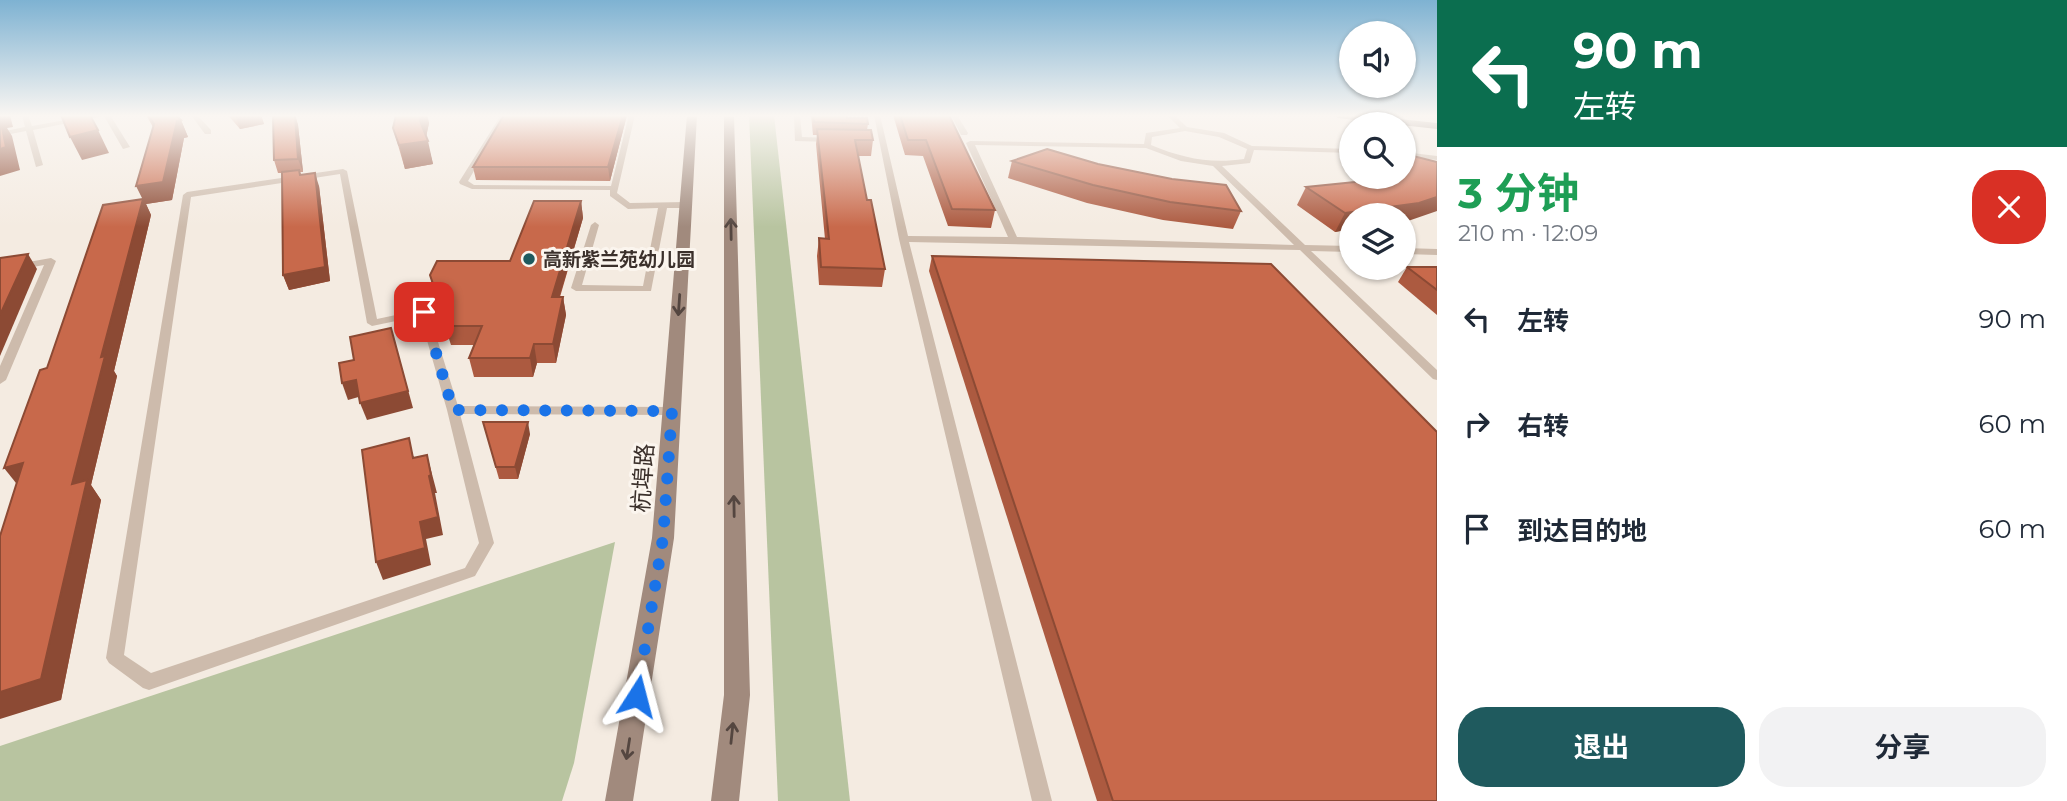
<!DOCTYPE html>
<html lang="zh">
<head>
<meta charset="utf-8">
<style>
  :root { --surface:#fff; --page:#f2f2f3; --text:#1f2937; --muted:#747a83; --accent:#1f5a5e }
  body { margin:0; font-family:Montserrat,"Noto Sans SC",sans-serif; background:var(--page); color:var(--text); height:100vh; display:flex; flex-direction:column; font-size:26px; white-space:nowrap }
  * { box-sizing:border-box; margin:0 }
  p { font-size:23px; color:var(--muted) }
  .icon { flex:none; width:38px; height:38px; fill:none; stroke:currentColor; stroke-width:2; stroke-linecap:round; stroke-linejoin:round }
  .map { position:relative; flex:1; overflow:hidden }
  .sheet { display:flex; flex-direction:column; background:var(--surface); width:630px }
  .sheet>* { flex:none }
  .top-card { background:#0b6e4f; color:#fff; overflow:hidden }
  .controls { position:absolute; left:1339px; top:21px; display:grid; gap:14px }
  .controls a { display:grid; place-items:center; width:77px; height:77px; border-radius:50%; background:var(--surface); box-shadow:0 2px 5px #0004; font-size:35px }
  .pin { position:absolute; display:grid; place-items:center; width:60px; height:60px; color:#fff; margin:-30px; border-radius:14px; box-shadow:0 4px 10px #0006 }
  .me { position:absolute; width:77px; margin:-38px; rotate:9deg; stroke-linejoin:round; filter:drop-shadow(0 0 5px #0008) }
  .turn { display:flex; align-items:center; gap:24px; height:147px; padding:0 21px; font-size:32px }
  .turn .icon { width:91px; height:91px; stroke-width:2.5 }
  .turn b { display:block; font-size:49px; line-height:60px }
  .round { display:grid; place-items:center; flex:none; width:74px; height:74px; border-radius:28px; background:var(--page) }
  .head { display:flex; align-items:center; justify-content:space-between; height:119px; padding:0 21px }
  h1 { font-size:42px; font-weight:700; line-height:52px; color:#1e9e55 }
  .button { display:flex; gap:14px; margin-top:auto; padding:14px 21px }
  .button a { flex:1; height:80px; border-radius:28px; background:var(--accent); color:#fff; font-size:28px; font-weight:700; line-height:80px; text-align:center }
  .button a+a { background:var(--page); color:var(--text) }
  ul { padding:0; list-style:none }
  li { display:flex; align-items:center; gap:21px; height:105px; padding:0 21px }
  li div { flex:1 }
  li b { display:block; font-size:26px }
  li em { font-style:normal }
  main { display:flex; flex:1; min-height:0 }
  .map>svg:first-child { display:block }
  .green { fill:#b8c4a0 }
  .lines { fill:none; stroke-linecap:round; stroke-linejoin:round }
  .lane { fill:#cdbbac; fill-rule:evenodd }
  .secondary { fill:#a18a7d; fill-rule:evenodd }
  .primary { fill:#7d675c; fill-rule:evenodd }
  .wall { fill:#ac5a40 }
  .shaded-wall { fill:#8c4a34 }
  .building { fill:#c8694b; stroke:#8c4a34; stroke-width:2 }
  .oneway { stroke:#544640 }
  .route { stroke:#1a73e8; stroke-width:12; stroke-dasharray:0 21.6 }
  .poi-dot { fill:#1f5a5e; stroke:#fbf5ee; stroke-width:2.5 }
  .labels { text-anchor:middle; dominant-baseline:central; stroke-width:6; stroke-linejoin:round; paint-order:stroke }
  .far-poi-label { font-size:19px; font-weight:bold; fill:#3b302b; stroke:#fbf5ee; text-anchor:start }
  .street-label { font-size:23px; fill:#3b302b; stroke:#fbf5ee }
</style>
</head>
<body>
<main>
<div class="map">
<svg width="1437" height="801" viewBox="0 0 1437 801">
  <rect width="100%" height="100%" fill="#f4ebe1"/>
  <g class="green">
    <polygon points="749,115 774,115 850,801 778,801"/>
    <polygon points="615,542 574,763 562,801 0,801 0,746"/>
  </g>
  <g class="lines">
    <g class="lane">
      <polygon points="22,115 28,115 32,126 93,115 110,115 130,147 123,149 104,116 33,130 43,165 36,167 26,131 0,136 0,132 25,127"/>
      <polygon points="191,115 197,115 211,130 211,134 205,134"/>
      <polygon points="501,115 507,115 468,181 474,185 611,186 629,115 635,115 617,193 630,203 686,202 690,205 686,208 667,208 651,291 576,291 571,288 591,225 595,222 599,225 582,285 643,286 658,208 628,209 610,196 610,190 472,189 460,184 459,182"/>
      <polygon points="794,115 800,115 802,137 833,138 837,140 833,142 795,141"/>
      <path d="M874,115H880L908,236L1008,237L966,143L970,141L1144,144L1146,133L1180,128L1167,115H1174L1187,127L1224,133L1252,146L1351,149V153L1254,150L1250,163L1222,166L1305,245L1351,246V252L1311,251L1437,370V380L1433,379L1300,250L909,242L1052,801H1032L899,239ZM1185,131L1219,137L1247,149L1244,159C1210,164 1182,158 1151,145L1152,137ZM975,145L1146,148L1181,161L1213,166L1294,245L1017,237Z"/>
      <polygon points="951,115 957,115 968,133 967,135 961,135"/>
      <polygon points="1404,152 1437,156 1437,160 1404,156"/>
      <path d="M343,169L347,171L377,319L424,309L428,310L458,406L672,407L678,411L672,415L460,414L494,543L475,576L149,690L143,688L109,663L106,658L183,195L187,192ZM340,174L367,323L372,326L420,316L447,410L479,543L465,568L151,673L124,655L191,197Z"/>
      <polygon points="1404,248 1437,249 1437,255 1404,254"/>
      <polygon points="51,258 56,261 6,380 0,384 0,366 44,265 0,273 0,267"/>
    </g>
    <g class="secondary">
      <polygon points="687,115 697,115 674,538 633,801 605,801 652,538"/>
      <polygon points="724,115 734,115 750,695 739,801 711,801 724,695"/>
    </g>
    <polygon class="primary" points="1333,115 1361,115 1437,123 1437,129 1338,118"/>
  </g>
  <g class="wall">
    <polygon points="146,115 176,115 181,120 188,137 184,138 172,200 146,204 151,215 114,371 117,376 91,485 101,500 61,700 17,484 47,368 142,199 153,127"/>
    <polygon points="228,115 261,115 264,124 240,129"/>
    <polygon points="295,115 298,125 303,172 300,172 301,175 319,186 330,281 289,290 283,275 282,173 278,173 274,160"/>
    <polygon points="396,115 427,115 429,123 426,137 433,164 405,169 393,128"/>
    <polygon points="504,115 627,115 610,181 476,180 473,167"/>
    <polygon points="811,115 847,115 847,118 868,124 867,130 873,140 871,156 858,156 867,200 885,269 882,287 819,285 817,256 819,238 825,239 816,144 817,135 813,135"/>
    <polygon points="893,115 949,115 995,210 991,228 948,226 923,156 905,155"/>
    <polygon points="1012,161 1241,211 1233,229 1163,220 1087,203 1008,178"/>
    <polygon points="1404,177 1408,221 1404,222 1404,215 1351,215 1351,229 1335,232 1297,205 1306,187"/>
    <polygon points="581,201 583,218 560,297 563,297 566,315 556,363 537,363 533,377 474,377 469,358 475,345 451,345 434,293 430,275 510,261"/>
    <polygon points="932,256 1437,801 1097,801 929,271"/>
    <polygon points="1407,267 1437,267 1437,315 1398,282"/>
    <polygon points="483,422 530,434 518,479 499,479"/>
  </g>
  <g class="shaded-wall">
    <polygon points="0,115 10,115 13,127 7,128 12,136 20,170 0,176"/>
    <polygon points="235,115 261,115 264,124 240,129"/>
    <polygon points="295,115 298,125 303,172 298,159"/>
    <polygon points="421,115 427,115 429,123 425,142 428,141 433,164 405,169 399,145 420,121"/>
    <polygon points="623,115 627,115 610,181 608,167"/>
    <polygon points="181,120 188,137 184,138 172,200 146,204 151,215 114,371 117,376 91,485 101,500 61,700 0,719 0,692 72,484 101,357 143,200 136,186 177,121"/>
    <polygon points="98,130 109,153 82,160 70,137"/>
    <polygon points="315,173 319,186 330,281 289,290 283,275"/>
    <polygon points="1437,197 1437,211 1408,221 1404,222 1404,215 1351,215 1351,229 1335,232 1345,213"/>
    <polygon points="581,201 583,218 554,315 552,297"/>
    <polygon points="28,254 37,269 0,356 0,315"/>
    <polygon points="563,297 566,315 556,363 553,344"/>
    <polygon points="391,328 413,408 367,420 360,403"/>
    <polygon points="534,344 537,363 533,377 530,358"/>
    <polygon points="356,380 362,396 348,400 342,383"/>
    <polygon points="528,422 530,434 518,479 515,467"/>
    <polygon points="427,455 437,493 435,493 443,535 426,539 431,565 383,580 376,562 420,522 429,476"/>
    <polygon points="23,463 20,488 4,468"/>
  </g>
  <g class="building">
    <polygon points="61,115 90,115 98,130 70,137"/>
    <polygon points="148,115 176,115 181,120 177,121 163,182 136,186 154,124"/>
    <polygon points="280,115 295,115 298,159 274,160 273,116"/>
    <polygon points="396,115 421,115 420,121 428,141 399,145 393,128"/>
    <polygon points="504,115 623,115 608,167 473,167"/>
    <polygon points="813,115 847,115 847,118 867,118 868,124 814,122"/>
    <polygon points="900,115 949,115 995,210 952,209 926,140 908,140"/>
    <polygon points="0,118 6,147 0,149"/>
    <polygon points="817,129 871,130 873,140 855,140 867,200 871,200 885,269 821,267 819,238 829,239"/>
    <polygon points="1047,149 1098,164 1172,179 1226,185 1241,211 1170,202 1093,185 1012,161"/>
    <polygon points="1413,156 1437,162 1437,197 1419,203 1345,213 1306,187 1355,182 1371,177 1404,177 1404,164"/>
    <polygon points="299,170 300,175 315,173 325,267 283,275 282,172"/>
    <polygon points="143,199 101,357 105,356 72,484 87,480 41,679 0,692 0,536 23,463 4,468 40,370 47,368 103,205"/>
    <polygon points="534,201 581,201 552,297 563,297 553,344 534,344 530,358 469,358 482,326 447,326 430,275 437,261 510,261"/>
    <polygon points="28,254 0,315 0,258"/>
    <polygon points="932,256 1271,264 1437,432 1437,801 1113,801"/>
    <polygon points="1407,267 1437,267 1437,290"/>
    <polygon points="391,328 408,391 360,403 356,380 342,383 339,363 354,360 350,337"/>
    <polygon points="483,422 528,422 515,467 496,467"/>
    <polygon points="409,438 413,458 427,455 431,475 429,476 438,517 420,522 425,548 376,562 362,450"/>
  </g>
  <defs><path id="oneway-shaft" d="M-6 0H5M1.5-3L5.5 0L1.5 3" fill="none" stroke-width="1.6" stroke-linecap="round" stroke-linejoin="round" transform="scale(1.75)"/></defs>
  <g class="oneway">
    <use href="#oneway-shaft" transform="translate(731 229) rotate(-91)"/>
    <use href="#oneway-shaft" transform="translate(679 305) rotate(94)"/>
    <use href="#oneway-shaft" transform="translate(734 506) rotate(-91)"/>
    <use href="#oneway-shaft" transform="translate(732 733) rotate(-84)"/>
    <use href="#oneway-shaft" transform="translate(628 749) rotate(99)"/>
  </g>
  <linearGradient id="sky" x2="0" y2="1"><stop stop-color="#7eb2d2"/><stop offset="0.51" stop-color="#faf6f2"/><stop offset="1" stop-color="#faf6f2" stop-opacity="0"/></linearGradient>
  <rect width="1437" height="227" fill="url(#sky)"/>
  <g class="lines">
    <polyline class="route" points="424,312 453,410 672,411 663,538 637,696"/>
  </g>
  <circle class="poi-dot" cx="529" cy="259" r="7"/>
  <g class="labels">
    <g class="far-poi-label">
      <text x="543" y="259">高新紫兰苑幼儿园</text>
    </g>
    <g class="street-label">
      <text transform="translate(643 478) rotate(-86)">杭埠路</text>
    </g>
  </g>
</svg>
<div class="controls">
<a><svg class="icon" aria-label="sound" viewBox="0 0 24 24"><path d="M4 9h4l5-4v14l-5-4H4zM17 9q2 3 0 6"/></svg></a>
<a><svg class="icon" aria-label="search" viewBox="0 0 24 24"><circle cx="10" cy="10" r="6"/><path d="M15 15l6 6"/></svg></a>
<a><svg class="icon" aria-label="layers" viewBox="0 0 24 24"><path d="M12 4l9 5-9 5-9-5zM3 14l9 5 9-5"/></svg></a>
</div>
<div class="pin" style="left:424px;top:312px;background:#d93025"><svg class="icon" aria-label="arrive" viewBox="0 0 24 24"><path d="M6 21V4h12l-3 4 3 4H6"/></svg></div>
<svg class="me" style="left:637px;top:696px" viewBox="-20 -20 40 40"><path d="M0-17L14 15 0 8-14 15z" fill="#1a73e8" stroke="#fff" stroke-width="4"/></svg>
</div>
<section class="sheet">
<div class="top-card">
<div class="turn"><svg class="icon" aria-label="left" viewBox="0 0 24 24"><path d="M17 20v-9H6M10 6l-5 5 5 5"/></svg><div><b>90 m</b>左转</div></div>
</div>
<div class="head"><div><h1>3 分钟</h1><p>210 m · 12:09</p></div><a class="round" style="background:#d93025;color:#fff"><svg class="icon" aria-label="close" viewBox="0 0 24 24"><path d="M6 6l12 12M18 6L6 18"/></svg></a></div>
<ul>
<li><svg class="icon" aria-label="left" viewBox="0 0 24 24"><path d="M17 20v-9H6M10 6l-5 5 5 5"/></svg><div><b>左转</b></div><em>90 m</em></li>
<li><svg class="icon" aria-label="right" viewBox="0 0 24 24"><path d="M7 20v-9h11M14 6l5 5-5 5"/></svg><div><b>右转</b></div><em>60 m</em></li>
<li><svg class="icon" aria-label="arrive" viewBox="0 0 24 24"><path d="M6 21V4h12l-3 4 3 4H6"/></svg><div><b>到达目的地</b></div><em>60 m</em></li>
</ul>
<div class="button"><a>退出</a><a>分享</a></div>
</section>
</main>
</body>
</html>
